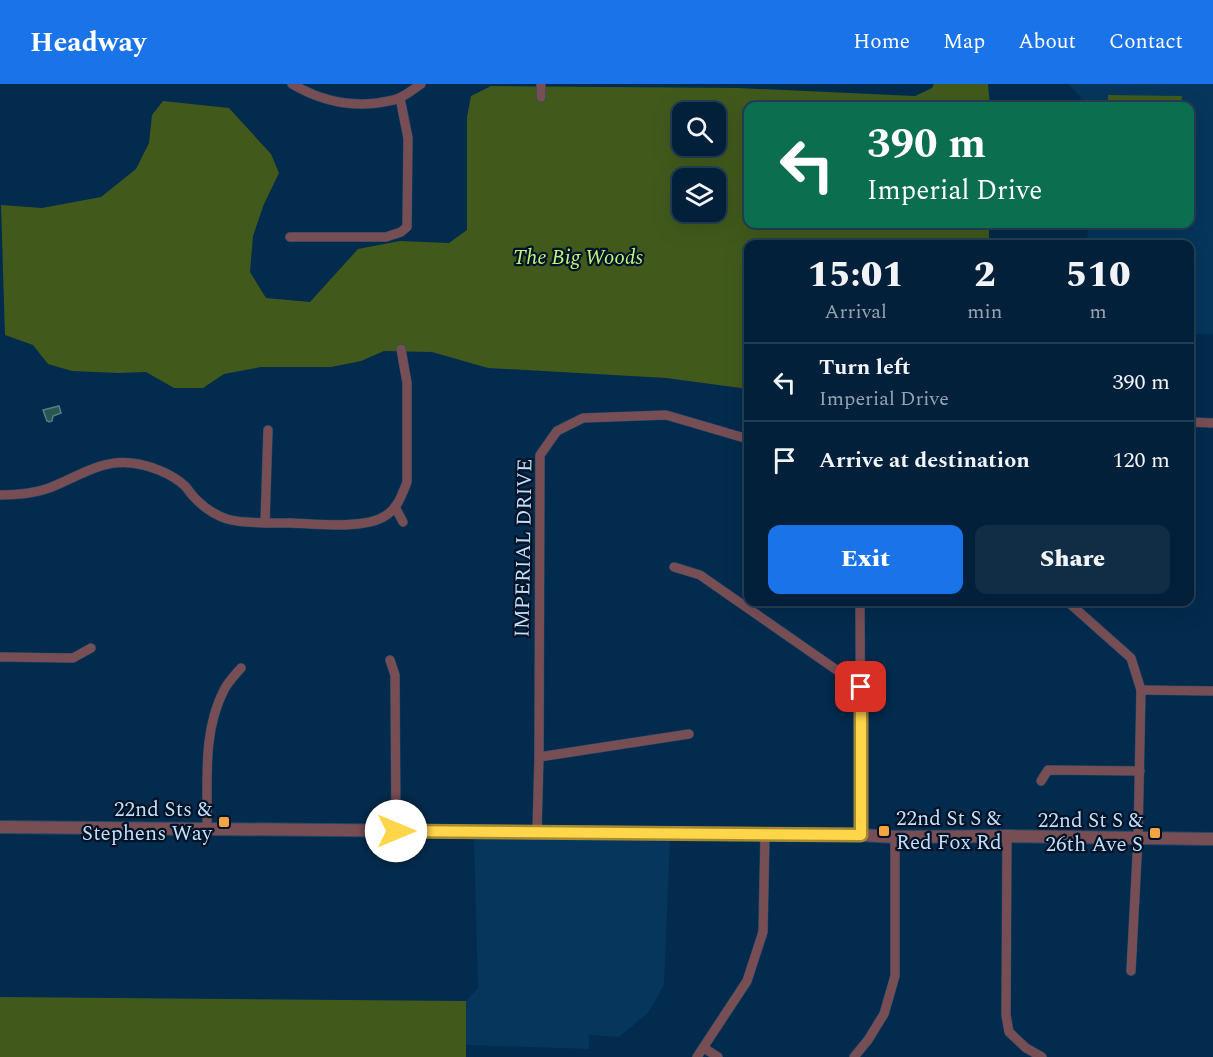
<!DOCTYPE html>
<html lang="en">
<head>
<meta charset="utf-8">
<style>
  :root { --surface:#02203a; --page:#102d45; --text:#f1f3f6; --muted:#96a3af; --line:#233e54; --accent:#1a73e8 }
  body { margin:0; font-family:Spectral,serif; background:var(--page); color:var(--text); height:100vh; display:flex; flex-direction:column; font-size:22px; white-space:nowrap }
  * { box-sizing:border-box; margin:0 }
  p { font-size:20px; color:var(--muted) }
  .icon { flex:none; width:33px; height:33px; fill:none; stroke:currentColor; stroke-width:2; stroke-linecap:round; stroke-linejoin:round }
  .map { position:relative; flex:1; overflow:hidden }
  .details { position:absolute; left:744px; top:156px; width:450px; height:366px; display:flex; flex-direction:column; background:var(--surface); border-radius:12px; box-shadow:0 6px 24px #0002,0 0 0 2px var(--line) }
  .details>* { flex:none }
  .banner { position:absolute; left:744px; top:18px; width:450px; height:126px; border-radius:12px; box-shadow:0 6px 24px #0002,0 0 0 2px var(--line); background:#0b6e4f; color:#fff; overflow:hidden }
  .fabs { position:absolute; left:672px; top:18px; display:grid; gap:12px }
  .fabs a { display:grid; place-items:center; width:54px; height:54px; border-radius:12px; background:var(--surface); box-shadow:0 6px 24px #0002,0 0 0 2px var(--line); font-size:30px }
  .pin { position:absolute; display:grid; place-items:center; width:51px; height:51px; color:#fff; margin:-26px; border-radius:12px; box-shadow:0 3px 9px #0006 }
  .me { position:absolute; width:66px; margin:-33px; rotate:90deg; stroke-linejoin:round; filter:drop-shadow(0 0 4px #0008) }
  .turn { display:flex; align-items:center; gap:21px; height:126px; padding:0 24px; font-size:27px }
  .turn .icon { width:78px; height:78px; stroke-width:2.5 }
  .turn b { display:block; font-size:42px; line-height:51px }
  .eta { display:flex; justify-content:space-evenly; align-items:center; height:102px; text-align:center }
  .eta b { font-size:36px; font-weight:800; line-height:42px }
  .cta { display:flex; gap:12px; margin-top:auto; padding:12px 24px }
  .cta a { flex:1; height:69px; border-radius:12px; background:var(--accent); color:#fff; font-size:24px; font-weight:800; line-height:69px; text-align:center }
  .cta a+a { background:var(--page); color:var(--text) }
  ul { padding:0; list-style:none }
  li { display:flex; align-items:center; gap:18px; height:78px; padding:0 24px; border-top:2px solid var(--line) }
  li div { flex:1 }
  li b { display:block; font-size:22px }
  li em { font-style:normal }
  header { display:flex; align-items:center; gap:36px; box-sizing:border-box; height:84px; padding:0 30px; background:var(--accent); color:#fff }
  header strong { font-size:28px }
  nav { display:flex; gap:33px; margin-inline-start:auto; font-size:21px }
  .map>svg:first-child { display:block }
  .built { fill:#06365c }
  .green { fill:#415a1c; fill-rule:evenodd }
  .water { fill:#285652; stroke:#567f84; stroke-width:1.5 }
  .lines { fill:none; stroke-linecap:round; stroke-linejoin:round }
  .minor-casing { stroke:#214869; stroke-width:10 }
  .tertiary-casing { stroke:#214869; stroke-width:14 }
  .minor { stroke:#784e55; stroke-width:9 }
  .tertiary { stroke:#784e55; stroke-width:12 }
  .route-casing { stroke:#a68a30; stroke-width:15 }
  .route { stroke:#ffd54a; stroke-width:10 }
  .poi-dot { fill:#f2a542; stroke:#011326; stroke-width:2 }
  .labels { text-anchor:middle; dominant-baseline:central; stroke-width:4.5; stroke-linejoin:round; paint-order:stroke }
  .park-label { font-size:21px; font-style:italic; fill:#c0f57e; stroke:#011326 }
  .street-label { font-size:21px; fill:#c3def9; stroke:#011326 }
  .poi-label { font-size:21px; fill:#c3def9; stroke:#011326; text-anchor:end }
</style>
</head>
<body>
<header>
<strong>Headway</strong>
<nav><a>Home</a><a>Map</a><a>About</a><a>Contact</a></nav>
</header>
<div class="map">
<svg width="1213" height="973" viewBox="0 0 1213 973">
  <rect width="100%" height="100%" fill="#022b4d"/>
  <g class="built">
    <polygon points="1068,0 1213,0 1213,250 1190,250 1190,160 1088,160 1087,140 1190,140 1190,22 1083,22 1082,14"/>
    <polygon points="474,755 670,755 664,901 648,929 619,953 589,951 589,965 466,961 466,917 478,904"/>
  </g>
  <g class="green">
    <path d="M934,0H988L990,22H748V140H989V160H748V305L666,294L488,284L432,268L384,267L361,277L331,283H261L224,290L203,304H174L146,288L118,289L72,287L48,280L33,261L5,251L1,121L42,124L101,113L136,85L149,59L152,31L163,17L229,24L271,70L279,89L264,120L253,152L250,188L266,214L310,218L358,165L400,157L449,159L467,146V33L471,12L491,2L737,4L915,12L932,4ZM682,28H716V62H682ZM682,94H716V128H682Z"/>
    <polygon points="1108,11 1182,12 1181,22 1108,22"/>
    <polygon points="1107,140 1181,140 1181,144 1107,143"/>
    <polygon points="0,913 466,917 466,973 0,973"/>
  </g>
  <polygon class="water" points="59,322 61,329 53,332 52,337 49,338 48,337 47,337 43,326"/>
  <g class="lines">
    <defs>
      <g id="minor">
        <path d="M292,0C319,16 347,23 378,19C386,17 395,17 401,13C408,10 415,4 421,0"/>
        <polyline points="541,0 541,13"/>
        <polyline points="290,153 386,153 401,148 407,143 408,54 400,14"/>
        <polyline points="1190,338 1213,339"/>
        <path d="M0,411C17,411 33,410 49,404C76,394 101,375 131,379C149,381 171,389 185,402C188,405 190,409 193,412C202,422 215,431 227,435C244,440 273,439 291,439C315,440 340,443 364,439C371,438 379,436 385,432C397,425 402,411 407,398V299L401,265"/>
        <polyline points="395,423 403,438"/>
        <polyline points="265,439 268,346"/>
        <polyline points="674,483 700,491 861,603"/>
        <polyline points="860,518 861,751"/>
        <polyline points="1068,518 1131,574 1141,606 1138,754 1131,887"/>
        <polyline points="0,573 73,574 91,564"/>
        <polyline points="390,576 395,591 396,747"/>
        <polyline points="1141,606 1213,607"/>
        <polyline points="539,673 689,650"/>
        <polyline points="1041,697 1048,686 1140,687"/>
        <path d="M207,745C208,699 202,648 224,606C228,598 235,591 241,584"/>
        <polyline points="537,748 539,673 540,371 557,347 583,334 666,331 748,355"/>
        <polyline points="1007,752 1006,931 1009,948 1026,964 1042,973"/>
        <polyline points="704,964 718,973"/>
        <polyline points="697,973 747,897 763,848 765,750"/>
        <polyline points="854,973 868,956 884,930 895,892 895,753"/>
      </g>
      <polyline id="tertiary" points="0,743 861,751 895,753 1007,752 1213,755"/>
    </defs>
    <use href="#minor" class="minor-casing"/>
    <use href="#tertiary" class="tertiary-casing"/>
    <use href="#minor" class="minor"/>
    <use href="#tertiary" class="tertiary"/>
  </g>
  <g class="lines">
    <defs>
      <polyline id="route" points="396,747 861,751 861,603"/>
    </defs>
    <use href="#route" class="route-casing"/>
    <use href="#route" class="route"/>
  </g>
  <g class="poi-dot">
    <rect x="218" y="732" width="12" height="12" rx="3"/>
    <rect x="878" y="741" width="12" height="12" rx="3"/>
    <rect x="1149" y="743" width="12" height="12" rx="3"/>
  </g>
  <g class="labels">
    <g class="park-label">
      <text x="578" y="174">The Big Woods</text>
    </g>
    <g class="street-label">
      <text transform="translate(524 464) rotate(-89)">IMPERIAL DRIVE</text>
    </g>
    <g class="poi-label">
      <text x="212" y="726">22nd Sts &amp;<tspan x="212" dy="24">Stephens Way</tspan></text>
      <text x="896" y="735" text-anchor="start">22nd St S &amp;<tspan x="896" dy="24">Red Fox Rd</tspan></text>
      <text x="1143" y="737">22nd St S &amp;<tspan x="1143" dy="24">26th Ave S</tspan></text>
    </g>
  </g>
</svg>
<div class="fabs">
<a><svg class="icon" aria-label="search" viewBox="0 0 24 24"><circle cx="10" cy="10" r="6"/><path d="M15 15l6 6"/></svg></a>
<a><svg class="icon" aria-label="layers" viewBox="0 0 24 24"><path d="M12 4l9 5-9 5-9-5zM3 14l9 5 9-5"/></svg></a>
</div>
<div class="pin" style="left:861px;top:603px;background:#d93025"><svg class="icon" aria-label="arrive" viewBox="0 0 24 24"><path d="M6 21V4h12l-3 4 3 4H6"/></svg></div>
<svg class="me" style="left:396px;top:747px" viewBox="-20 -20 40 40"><circle r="19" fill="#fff"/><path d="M0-13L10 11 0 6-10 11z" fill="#ffd54a"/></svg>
<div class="banner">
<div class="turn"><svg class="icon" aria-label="left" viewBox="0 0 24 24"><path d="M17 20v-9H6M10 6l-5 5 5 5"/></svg><div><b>390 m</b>Imperial Drive</div></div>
</div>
<section class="details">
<div class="eta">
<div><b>15:01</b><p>Arrival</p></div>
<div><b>2</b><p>min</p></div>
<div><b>510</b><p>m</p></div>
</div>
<ul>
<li><svg class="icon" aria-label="left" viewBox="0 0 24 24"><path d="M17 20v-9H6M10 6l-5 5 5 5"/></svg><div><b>Turn left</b><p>Imperial Drive</p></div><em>390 m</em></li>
<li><svg class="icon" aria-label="arrive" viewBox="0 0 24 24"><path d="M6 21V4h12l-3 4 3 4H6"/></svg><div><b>Arrive at destination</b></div><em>120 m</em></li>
</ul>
<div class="cta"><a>Exit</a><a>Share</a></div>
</section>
</div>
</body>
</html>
